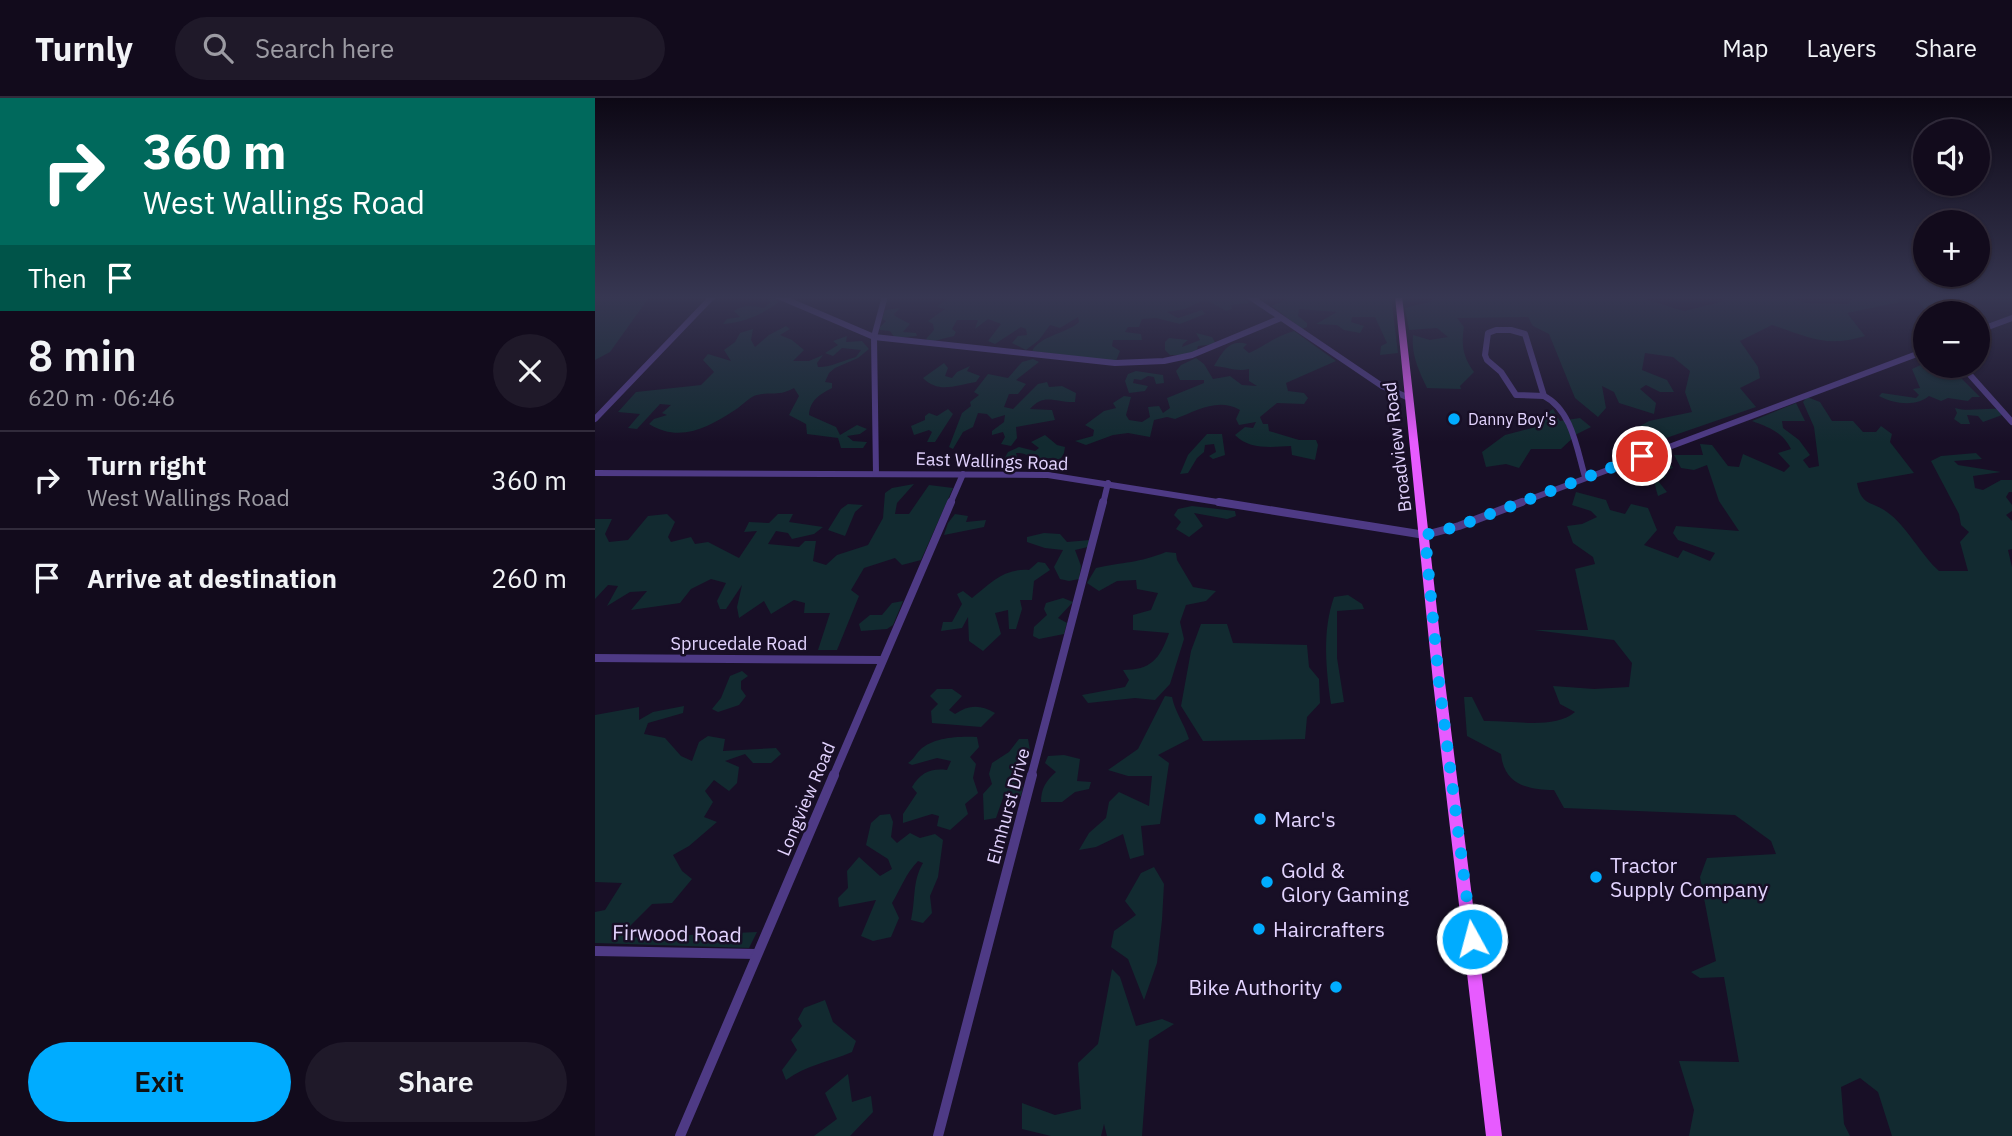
<!DOCTYPE html>
<html lang="en">
<head>
<meta charset="utf-8">
<style>
  :root { --surface:#120b1c; --page:#1f1929; --text:#f1f3f6; --muted:#9c9ba3; --line:#312b3b; --accent:#00acff }
  body { margin:0; font-family:"IBM Plex Sans",sans-serif; background:var(--page); color:var(--text); height:100vh; display:flex; flex-direction:column; font-size:26px; white-space:nowrap }
  * { box-sizing:border-box; margin:0 }
  p { font-size:23px; color:var(--muted) }
  .icon { flex:none; width:38px; height:38px; fill:none; stroke:currentColor; stroke-width:2; stroke-linecap:round; stroke-linejoin:round }
  .map { position:relative; flex:1; overflow:hidden }
  .panel { display:flex; flex-direction:column; background:var(--surface); width:595px }
  .panel>* { flex:none }
  .guide { background:#00695c; color:#fff; overflow:hidden }
  .controls { position:absolute; left:1318px; top:21px; display:grid; gap:14px }
  .controls a { display:grid; place-items:center; width:77px; height:77px; border-radius:50%; background:var(--surface); box-shadow:0 2px 5px #0004,0 0 0 2px var(--line); font-size:35px }
  .pin { position:absolute; display:grid; place-items:center; width:60px; height:60px; color:#fff; margin:-30px; border:4px solid #fff; border-radius:50%; box-shadow:0 2px 7px #0007 }
  .me { position:absolute; width:77px; margin:-38px; rotate:353deg; stroke-linejoin:round; filter:drop-shadow(0 0 5px #0008) }
  .turn { display:flex; align-items:center; gap:24px; height:147px; padding:0 28px; font-size:32px }
  .turn .icon { width:91px; height:91px; stroke-width:2.5 }
  .turn b { display:block; font-size:49px; line-height:60px }
  .then { display:flex; align-items:center; height:66px; padding:0 28px; background:#0003; gap:14px; font-size:26px }
  .round { display:grid; place-items:center; flex:none; width:74px; height:74px; border-radius:37px; background:var(--page) }
  .overview { display:flex; align-items:center; justify-content:space-between; height:119px; padding:0 28px }
  h1 { font-size:42px; font-weight:600; line-height:52px }
  .button { display:flex; gap:14px; margin-top:auto; padding:14px 28px }
  .button a { flex:1; height:80px; border-radius:42px; background:var(--accent); color:#111; font-size:28px; font-weight:600; line-height:80px; text-align:center }
  .button a+a { background:var(--page); color:var(--text) }
  ul { padding:0; list-style:none }
  li { display:flex; align-items:center; gap:21px; height:98px; padding:0 28px; border-top:2px solid var(--line) }
  li div { flex:1 }
  li b { display:block; font-size:26px }
  li em { font-style:normal }
  header { display:flex; align-items:center; gap:42px; box-sizing:border-box; height:98px; padding:0 35px; background:var(--surface); border-bottom:2px solid var(--line) }
  header strong { font-size:33px }
  nav { display:flex; gap:38px; margin-inline-start:auto; font-size:24px }
  .search { width:490px; height:63px; background:var(--page); display:flex; align-items:center; gap:18px; box-sizing:border-box; padding:0 24px; border-radius:38px; color:var(--muted); font-size:26px }
  main { display:flex; flex:1; min-height:0 }
  .map>svg:first-child { display:block }
  .green { fill:#122a30 }
  .lines { fill:none; stroke-linecap:round; stroke-linejoin:round }
  .minor-far2 { stroke:#4e3a85; stroke-width:6 }
  .minor-far1 { stroke:#4e3a85; stroke-width:8 }
  .minor { stroke:#4e3a85; stroke-width:10 }
  .major { fill:#e75bff; fill-rule:evenodd }
  .route { stroke:#00acff; stroke-width:12; stroke-dasharray:0 21.6 }
  .poi-dot { fill:#00acff; stroke:#180f26; stroke-width:2.5 }
  .labels { text-anchor:middle; dominant-baseline:central; stroke-width:5; stroke-linejoin:round; paint-order:stroke }
  .far-poi-label { font-size:16px; fill:#e3d4ff; stroke:#180f26; text-anchor:start }
  .street-label { font-size:18px; fill:#e3d4ff; stroke:#180f26 }
  .near-poi-label { font-size:21px; fill:#e3d4ff; stroke:#180f26; text-anchor:start }
  .near-street-label { font-size:21px; fill:#e3d4ff; stroke:#180f26 }
</style>
</head>
<body>
<header>
<strong>Turnly</strong>
<div class="search"><svg class="icon" aria-label="search" viewBox="0 0 24 24"><circle cx="10" cy="10" r="6"/><path d="M15 15l6 6"/></svg>Search here</div>
<nav><a>Map</a><a>Layers</a><a>Share</a></nav>
</header>
<main>
<section class="panel">
<div class="guide">
<div class="turn"><svg class="icon" aria-label="right" viewBox="0 0 24 24"><path d="M7 20v-9h11M14 6l5 5-5 5"/></svg><div><b>360 m</b>West Wallings Road</div></div>
<div class="then">Then<svg class="icon" aria-label="arrive" viewBox="0 0 24 24"><path d="M6 21V4h12l-3 4 3 4H6"/></svg></div>
</div>
<div class="overview"><div><h1>8 min</h1><p>620 m · 06:46</p></div><a class="round"><svg class="icon" aria-label="close" viewBox="0 0 24 24"><path d="M6 6l12 12M18 6L6 18"/></svg></a></div>
<ul>
<li><svg class="icon" aria-label="right" viewBox="0 0 24 24"><path d="M7 20v-9h11M14 6l5 5-5 5"/></svg><div><b>Turn right</b><p>West Wallings Road</p></div><em>360 m</em></li>
<li><svg class="icon" aria-label="arrive" viewBox="0 0 24 24"><path d="M6 21V4h12l-3 4 3 4H6"/></svg><div><b>Arrive at destination</b></div><em>260 m</em></li>
</ul>
<div class="button"><a>Exit</a><a>Share</a></div>
</section>
<div class="map">
<svg width="1417" height="1038" viewBox="0 0 1417 1038">
  <rect width="100%" height="100%" fill="#180f26"/>
  <g class="green">
    <polygon points="0,198 55,198 15,254 0,262"/>
    <path d="M170,198H177L184,204C166,217 150,224 128,226L132,221L145,219L139,213C151,206 157,208 169,210L175,205Z"/>
    <path d="M355,198H647L654,205L636,207L637,211L631,213L610,201L590,211L572,214L583,220L607,212L610,216L585,226L561,220L547,221L544,229H533L530,234L546,236L547,242H518L517,248L525,253L521,263L437,253C446,237 471,236 484,224L483,219L465,230L455,227L444,242L431,252L417,245L423,238L432,237L431,231L426,229L400,246L393,243L406,226L393,221L380,231L383,222H362L357,231L361,234L359,238L335,244L331,241L339,232L338,226L333,223L350,211L342,209Z"/>
    <polygon points="699,198 796,198 803,255 785,257 786,248 792,245 780,219 757,219 756,224 769,228 765,235 749,232 742,227 721,226 742,214 704,211 703,218 712,225 712,229 707,231 677,208"/>
    <path d="M838,198H1040L1089,213L1126,204L1134,198H1190L1212,205L1253,206L1259,198H1300L1305,204L1252,215L1270,238C1231,250 1214,239 1177,227L1145,243L1163,269L1165,280L1145,290L1161,309L1048,348L1036,333L1054,323L1097,314L1090,294L1095,273L1078,259L1050,255L1047,272L1072,282L1079,294H1065L1051,287L1045,291L1061,305L1059,316L1024,305L1019,294L1007,288L1011,310L1003,319L980,300L954,236L938,228L933,219L862,220L869,229C866,247 868,259 879,274L865,288L866,291L832,290C824,273 816,257 818,237L835,242L853,239L842,230L814,232L810,210L838,203Z"/>
    <polygon points="1319,198 1341,198 1369,215 1333,215"/>
    <polygon points="305,210 299,216 300,218 315,226 308,234 321,235 322,238 300,240 295,233 285,232 284,230 291,223 287,221 290,212"/>
    <path d="M191,228L195,231L185,237L197,242L209,252L198,263H214L228,257L222,265L223,269C233,270 250,262 261,259L266,252L247,250L238,258L230,255L243,247L238,243L252,238L251,244L267,243L274,251L263,260L240,270L234,275L230,284L237,285V290C225,296 215,302 214,317L241,329L245,337L262,327L272,331L265,336L252,338L258,343L272,344L268,350H246L243,340L212,336L211,326L194,317L204,298L199,290C183,299 178,293 162,297C155,298 147,308 140,312C112,330 85,345 54,326L59,321L72,317L67,315L76,307L65,306L42,331L33,330L45,316L23,314L41,294L106,287L119,274L108,262L113,256L136,263L129,252L140,244L145,235L158,231L156,242L160,249L174,237Z"/>
    <path d="M699,233L741,263L691,285L693,293L709,295L713,300L709,306L682,305L665,319L668,326H673L674,333L704,342H721L723,347L720,362L697,357L696,348C677,349 654,352 640,337L650,329L658,330L661,324L644,327L641,321L645,312C623,299 601,313 580,321L572,319L559,322L555,339L533,335L518,337L491,347L480,343L498,338L499,332L490,327L509,313L521,310L518,305L529,298L536,299L531,317L534,322L547,324L555,319L553,309L564,308L568,315L575,310L572,300L609,285V282H585L581,273L586,267L601,260L609,266L618,281L635,278L647,287L662,288L654,283V271C641,274 633,269 619,268C627,255 634,240 652,246L648,250L654,255C671,247 681,238 699,233Z"/>
    <polygon points="601,235 617,239 621,246 603,248 601,254 594,257 575,257 570,252 570,244 574,240 593,242 588,246 587,249 605,242"/>
    <path d="M438,261L444,264L421,282L431,286L423,296H414L409,309L418,311L443,286L452,284L454,289L467,288L481,295L480,304C461,305 449,294 435,311L457,312L460,322L421,329L422,340L416,348L406,346L410,339L408,334L397,337V333L409,324L410,317L397,321L392,316L383,315L378,329L368,334L358,351L354,349L367,315L376,308L375,304L384,297L379,294L393,276L413,280L427,264Z"/>
    <path d="M349,265L353,270L350,278L357,280L362,274L375,268L372,273L385,278L381,284C361,287 344,296 328,280Z"/>
    <path d="M1330,265V268H1354L1385,299H1377L1373,303L1353,300L1346,303L1334,298C1321,309 1299,306 1284,298L1287,295L1321,300L1324,297L1318,291L1325,290L1317,271Z"/>
    <polygon points="541,273 568,277 569,285 561,286 559,279 553,278 546,282 539,281 538,285 553,288 550,293 534,295 530,283 533,276"/>
    <path d="M1212,299L1225,304L1237,323H1258L1268,334H1281L1286,328L1297,336L1295,344L1319,375L1262,385C1266,408 1277,403 1292,414C1311,427 1326,457 1344,473H1373L1365,444L1374,434L1366,427L1364,416L1336,363L1346,358L1381,355L1387,361L1359,363L1363,367L1406,374L1378,378L1380,390L1388,392L1406,382H1417V394H1414L1411,399L1417,407V413L1411,417L1417,423V451L1413,452L1417,469V1038H1297L1283,994L1265,980L1246,989L1249,1026L1255,1038H1094L1099,1012L1084,963L1144,964L1129,879L1105,880L1096,874L1121,863L1105,779L1112,760L1181,756L1176,743L1140,717L969,710L959,692C932,692 909,686 906,656L872,638L869,599H877L889,623C917,622 959,632 980,614L965,606L958,588L999,591L1034,589L1037,565L1019,542L939,532H993L980,471L1000,466L998,459L978,445L972,428L987,426L1002,419L996,413L977,407L981,394L1011,402L1015,412L1030,416L1036,406L1053,410L1062,432L1049,447L1083,460L1088,452L1115,463L1120,455L1083,442L1078,435L1081,428L1144,433L1124,403L1112,367L1099,372L1086,370L1079,357H1108L1105,346L1117,347L1133,368L1144,369L1148,356L1189,374L1195,368L1183,355L1196,351C1188,334 1173,329 1157,323L1201,305L1210,323H1187L1188,330L1204,342L1215,357L1208,362L1214,370L1224,368L1219,329L1208,304Z"/>
    <path d="M1360,310C1372,314 1388,310 1402,311L1407,317L1388,324L1383,318L1372,317L1375,326H1366L1359,321L1362,315Z"/>
    <polygon points="353,311 358,316 340,344 332,344 337,334 334,332 319,337 316,328 330,322 330,318 334,315 342,318"/>
    <polygon points="958,311 965,323 985,320 996,329 982,336 966,351 936,351 924,370 911,366 891,369 887,354 910,337 941,329 947,318"/>
    <polygon points="612,336 627,336 630,357 618,361 614,358 621,354 619,346 610,347 609,354 602,360 593,375 585,376 593,357"/>
    <path d="M450,337L462,347L470,349L469,355L465,362C457,359 453,361 446,361C436,360 430,354 421,355L424,365L421,371L405,369L413,354L424,349L440,353L444,350L436,344Z"/>
    <path d="M1071,360L1078,370L1069,373L1071,379L1063,383L1072,394L1063,398C1059,386 1059,376 1054,365L1057,361Z"/>
    <polygon points="319,386 302,405 300,416 314,416 334,387 358,390 326,462 307,467 300,460 269,470 256,492 264,498 242,552 223,552 235,515 209,515 210,505 199,502 176,516 169,503 144,520 142,509 147,487 131,511 125,511 122,503 131,485 116,481 96,491 85,505 36,512 52,493 35,494 12,508 23,488 13,487 0,501 0,421 17,421 10,436 14,444 33,442 53,418 72,416 80,424 73,439 76,444 96,439 100,446 113,444 144,460 162,433 149,434 154,424 174,425 183,416 198,416 194,424 228,429 219,436 197,441 193,435 181,433 173,446 204,449 210,443 221,443 218,463 231,467 242,457 273,447 288,420 290,395 297,390"/>
    <polygon points="253,406 268,407 260,414 250,438 233,432 246,411"/>
    <polygon points="597,408 640,413 641,418 632,421 599,415 608,428 594,439 581,431 586,424 579,417 583,411"/>
    <polygon points="360,416 373,418 371,424 391,422 389,429 349,437 353,425"/>
    <polygon points="449,435 465,436 472,444 495,442 493,449 480,452 486,468 484,481 474,483 465,481 459,469 468,452 450,450 432,444 432,439"/>
    <path d="M571,454L581,455L582,462L598,489L621,493L611,503L591,507L585,524L589,541L575,586L560,602L540,600L493,605L487,597L530,589L534,582L528,572C556,572 565,561 574,535L538,532V517L556,512L563,495L542,491L541,482L522,483L504,493L492,485L501,470C528,464 544,465 571,454Z"/>
    <path d="M443,464L450,465L455,472L439,483L437,502H425L427,511L421,531H414L413,512L400,515L406,536L388,553L374,543L373,519L367,530L346,533L348,524H357L367,506L362,496L368,493L377,500C396,485 409,470 434,472Z"/>
    <path d="M753,497L767,506L769,511L742,513V560L749,604L736,606C731,571 727,533 739,499Z"/>
    <polygon points="468,500 478,504 463,520 472,525 469,536 444,541 438,538 439,529 452,517 449,511 451,505"/>
    <polygon points="308,503 298,527 292,531 266,533 264,526 275,517 287,517 297,505"/>
    <polygon points="606,526 632,526 638,545 712,547 714,569 724,581 725,605 712,619 710,641 608,643 586,608 596,553"/>
    <polygon points="147,573 153,578 146,583 146,591 151,598 144,607 123,614 117,611 126,600 135,578"/>
    <path d="M342,591H357L367,598L354,612L360,616C373,607 385,606 400,615L386,629L337,625L336,613L343,606L335,598Z"/>
    <path d="M570,598L577,599C580,614 589,625 594,641L563,657L574,665L565,726L546,728L549,757L535,761L528,736L501,749L484,752L494,735L511,720L514,704L524,694L554,708L557,678H533L513,672L543,651Z"/>
    <polygon points="89,608 88,615 53,625 49,636 70,640 86,658 97,663 104,644 113,638 130,641 128,653 181,650 186,656 176,665 158,665 150,656 130,663 144,669 142,685 134,693 119,682 110,693 118,704 109,719 122,724 94,748 78,757 87,773 97,781 77,805 57,806 36,827 28,840 162,834 154,850 0,845 0,814 10,812 27,785 0,784 0,617 44,609 44,622 58,614"/>
    <path d="M382,639L384,649L375,659L381,666L378,680L383,695L370,706L373,716L355,732L342,728L344,718L337,716L308,725V716L322,695L317,689C326,674 336,670 352,672L356,663L342,660L317,667L313,665C319,661 320,657 325,652C338,639 365,638 382,639Z"/>
    <polygon points="424,641 433,641 435,652 422,665 415,681 428,689 426,698 409,697 401,720 389,722 388,696 397,686 394,676 397,665 414,654"/>
    <path d="M469,657L485,661L482,683L496,684L494,691L480,694L467,704H446C446,690 451,683 461,674L450,665L453,658Z"/>
    <path d="M295,716L298,724L296,739L302,745L315,735L325,740L340,736L348,742L343,779L335,798L337,815L328,825L316,822C321,800 317,784 328,765L323,763C311,775 306,790 297,805L304,820L296,839L278,843L266,838L281,802L244,809L243,800L253,790L252,773L264,759L285,778L297,771L293,761L271,747L276,725L285,717Z"/>
    <polygon points="559,769 569,786 567,822 562,865 549,902 533,861 516,849 519,833 541,817 530,803 546,775"/>
    <polygon points="517,871 525,879 541,928 567,921 579,926 554,942 547,1038 512,1038 509,1026 506,1038 456,1038 427,1031 427,1005 460,1017 486,1011 483,965 503,946"/>
    <path d="M230,902L238,924L261,943L257,954C234,964 211,967 191,982L187,972L202,952L196,942L207,928L203,921L209,910Z"/>
    <polygon points="253,976 257,1004 276,998 278,1014 255,1038 219,1038 242,1021 230,995"/>
  </g>
  <g class="lines">
    <g class="minor-far2">
      <polyline points="183,198 279,239 520,265 569,263 597,257 686,220"/>
      <polyline points="654,198 787,288 814,300"/>
      <polygon points="901,232 916,232 930,236 949,298 921,297 906,274 892,262 890,257 893,235"/>
      <polyline points="1382,233 1417,220"/>
      <polyline points="1367,268 1417,324"/>
      <path d="M949,298C977,312 982,352 990,379"/>
      <polyline points="0,321 118,198"/>
      <polyline points="0,375 453,377 635,406"/>
      <polyline points="281,376 279,239 290,198"/>
      <polyline points="355,406 368,376"/>
      <polyline points="508,406 513,385"/>
      <polyline points="922,406 1330,253"/>
    </g>
    <g class="minor-far1">
      <polyline points="624,404 830,437 864,428 927,404"/>
      <polyline points="0,560 287,562"/>
      <polyline points="238,679 356,404"/>
      <polyline points="436,679 508,404"/>
    </g>
    <g class="minor">
      <polyline points="0,853 162,856"/>
      <polyline points="85,1038 239,677"/>
      <polyline points="343,1038 437,677"/>
    </g>
    <polygon class="major" points="800,198 807,198 850,584 907,1038 891,1038 838,584"/>
  </g>
  <linearGradient id="sky" x2="0" y2="1"><stop stop-color="#0d0815"/><stop offset="0.58" stop-color="#373752"/><stop offset="1" stop-color="#373752" stop-opacity="0"/></linearGradient>
  <rect width="1417" height="344" fill="url(#sky)"/>
  <g class="lines">
    <polyline class="route" points="877,841 844,584 830,437 864,428 1047,358"/>
  </g>
  <g class="poi-dot">
    <circle cx="859" cy="321" r="7"/>
    <circle cx="665" cy="721" r="7"/>
    <circle cx="1001" cy="779" r="7"/>
    <circle cx="672" cy="784" r="7"/>
    <circle cx="664" cy="831" r="7"/>
    <circle cx="741" cy="889" r="7"/>
  </g>
  <g class="labels">
    <g class="far-poi-label">
      <text x="873" y="321">Danny Boy's</text>
    </g>
    <g class="street-label">
      <text transform="translate(802 349) rotate(-97)">Broadview Road</text>
      <text transform="translate(397 363) rotate(2)">East Wallings Road</text>
      <text x="144" y="545">Sprucedale Road</text>
      <text transform="translate(211 701) rotate(-67)">Longview Road</text>
      <text transform="translate(413 708) rotate(-75)">Elmhurst Drive</text>
    </g>
    <g class="near-poi-label">
      <text x="679" y="721">Marc's</text>
      <text x="1015" y="767">Tractor<tspan x="1015" dy="24">Supply Company</tspan></text>
      <text x="686" y="772">Gold &amp;<tspan x="686" dy="24">Glory Gaming</tspan></text>
      <text x="678" y="831">Haircrafters</text>
      <text x="727" y="889" text-anchor="end">Bike Authority</text>
    </g>
    <g class="near-street-label">
      <text transform="translate(82 835) rotate(1)">Firwood Road</text>
    </g>
  </g>
</svg>
<div class="controls">
<a><svg class="icon" aria-label="sound" viewBox="0 0 24 24"><path d="M4 9h4l5-4v14l-5-4H4zM17 9q2 3 0 6"/></svg></a>
<a>+</a>
<a>−</a>
</div>
<div class="pin" style="left:1047px;top:358px;background:#d93025"><svg class="icon" aria-label="arrive" viewBox="0 0 24 24"><path d="M6 21V4h12l-3 4 3 4H6"/></svg></div>
<svg class="me" style="left:877px;top:841px" viewBox="-20 -20 40 40"><circle r="17" fill="#00acff" stroke="#fff" stroke-width="3"/><path d="M0-11L8 9 0 5-8 9z" fill="#fff"/></svg>
</div>
</main>
</body>
</html>
